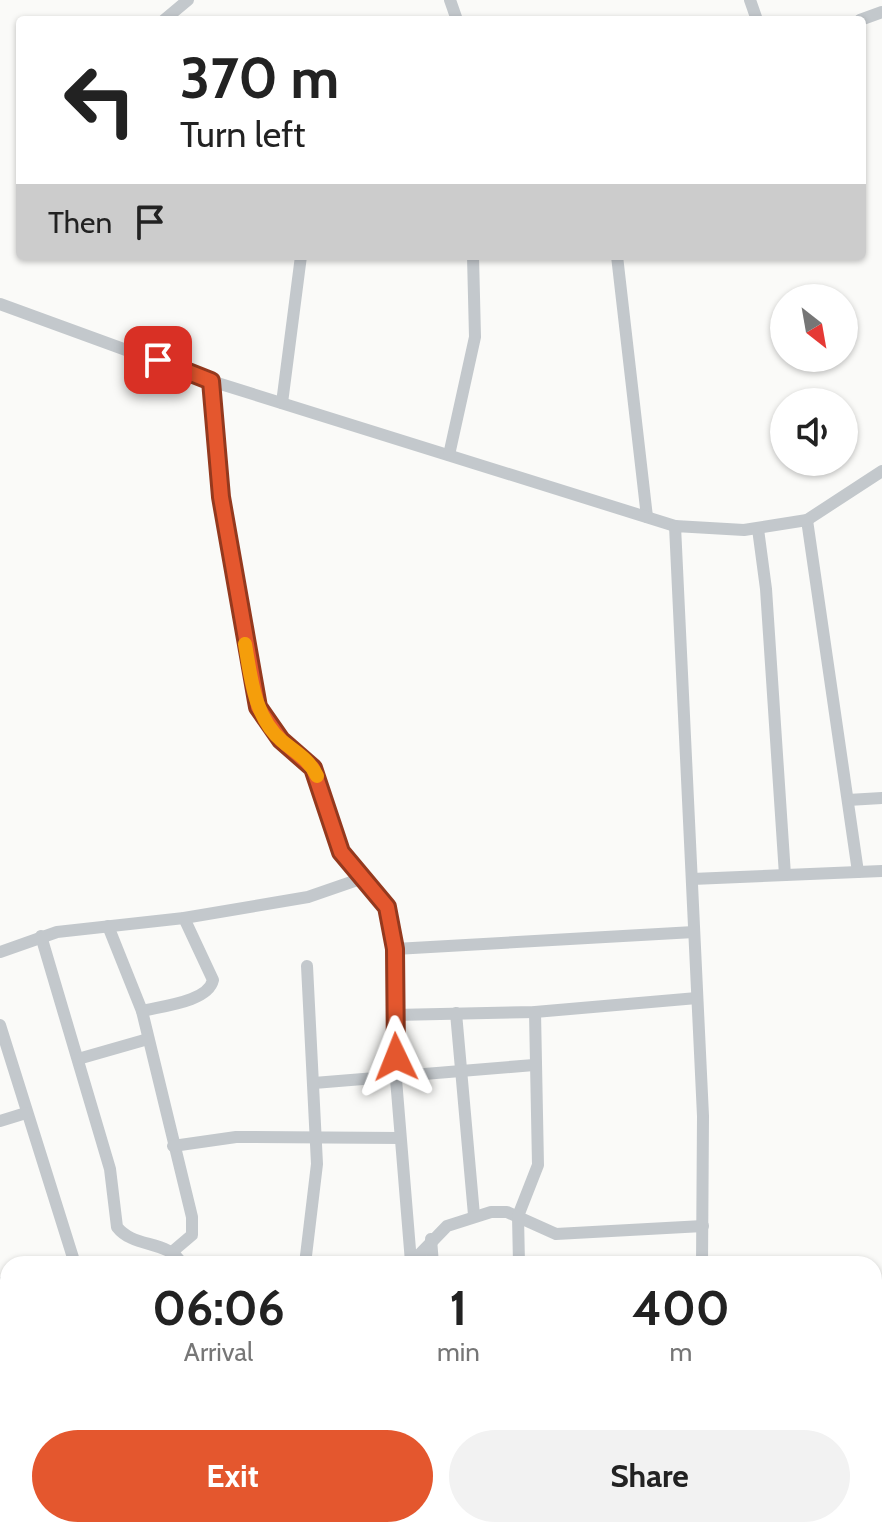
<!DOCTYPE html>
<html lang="en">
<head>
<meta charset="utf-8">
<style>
  :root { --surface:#fff; --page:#f2f2f2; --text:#222; --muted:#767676; --accent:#e4572e }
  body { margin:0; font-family:Cabin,sans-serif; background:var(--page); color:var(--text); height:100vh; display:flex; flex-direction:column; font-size:30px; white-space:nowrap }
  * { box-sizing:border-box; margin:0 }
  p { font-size:26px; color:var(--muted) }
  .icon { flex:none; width:44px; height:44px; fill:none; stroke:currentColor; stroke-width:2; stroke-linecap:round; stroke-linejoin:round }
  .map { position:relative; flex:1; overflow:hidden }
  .side { position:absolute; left:0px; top:1256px; width:882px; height:282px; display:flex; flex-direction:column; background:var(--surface); border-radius:24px 24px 0 0; box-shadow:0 2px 6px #0004 }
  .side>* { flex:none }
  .hud { position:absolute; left:16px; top:16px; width:850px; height:244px; border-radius:8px; box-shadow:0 2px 6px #0004; background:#fff; color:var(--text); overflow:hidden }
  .needle { width:52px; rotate:149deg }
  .buttons { position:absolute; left:770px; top:284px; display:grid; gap:16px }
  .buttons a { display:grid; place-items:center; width:88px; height:88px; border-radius:50%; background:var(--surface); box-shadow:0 2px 6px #0004; font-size:40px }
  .pin { position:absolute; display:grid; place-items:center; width:68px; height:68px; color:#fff; margin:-34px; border-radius:16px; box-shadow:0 4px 12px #0006 }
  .me { position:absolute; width:88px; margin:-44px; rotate:358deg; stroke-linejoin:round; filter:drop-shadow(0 0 6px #0008) }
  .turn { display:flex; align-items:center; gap:28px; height:168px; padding:0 32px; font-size:36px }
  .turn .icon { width:104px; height:104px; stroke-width:2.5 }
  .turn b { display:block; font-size:56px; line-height:68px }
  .then { display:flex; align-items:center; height:76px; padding:0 32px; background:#0003; gap:16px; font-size:30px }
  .eta { display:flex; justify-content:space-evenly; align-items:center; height:136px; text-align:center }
  .eta b { font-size:48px; font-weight:700; line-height:56px }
  .cta { display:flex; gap:16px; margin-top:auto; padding:16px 32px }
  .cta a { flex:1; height:92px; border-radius:48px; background:var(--accent); color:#fff; font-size:32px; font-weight:700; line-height:92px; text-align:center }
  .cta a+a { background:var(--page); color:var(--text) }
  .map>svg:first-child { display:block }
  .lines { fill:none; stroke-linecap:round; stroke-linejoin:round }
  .minor { stroke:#c3c8cc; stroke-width:12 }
  .route-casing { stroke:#94391e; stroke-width:20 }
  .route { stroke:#e4572e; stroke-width:14 }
  .slow { stroke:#f59e0b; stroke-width:14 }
</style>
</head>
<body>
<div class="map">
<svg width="882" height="1537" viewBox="0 0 882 1537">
  <rect width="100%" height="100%" fill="#fafaf8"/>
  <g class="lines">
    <g class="minor">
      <polyline points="450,0 457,20"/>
      <polyline points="750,0 757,20"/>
      <polyline points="164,20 188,0"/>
      <polyline points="860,20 882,12"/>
      <polyline points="617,256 647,517"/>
      <polyline points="0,304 211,381 675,526"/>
      <polyline points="211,381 221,497 258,707 281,740 313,768 341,852 379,896 390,917 395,949 396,1079 411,1262"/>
      <polyline points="282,403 301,256"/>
      <polyline points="449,455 475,337 473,256"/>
      <polyline points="807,520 858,872"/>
      <polyline points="758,529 766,589 785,875"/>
      <polyline points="848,800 882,798"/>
      <polyline points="692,879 882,871"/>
      <polyline points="108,926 142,1011 192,1217 192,1235 172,1252"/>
      <path d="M41,936L110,1169L117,1227C134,1249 168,1239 182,1264"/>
      <polyline points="395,949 694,932"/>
      <polyline points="0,952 57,932 184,918 308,897 363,878"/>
      <path d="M142,1011C162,1006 208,1002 213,980L184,918"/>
      <polyline points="456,1013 474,1215"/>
      <polyline points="394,1015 535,1012 697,998"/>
      <polyline points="0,1025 75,1264"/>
      <polyline points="78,1059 148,1039"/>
      <polyline points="314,1083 534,1065"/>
      <polyline points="0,1121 26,1113"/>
      <polyline points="173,1146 236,1137 400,1138"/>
      <polyline points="431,1239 433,1264"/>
      <polyline points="305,1264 317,1164 307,966"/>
      <polyline points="383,1264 396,1264"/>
      <polyline points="402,1264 419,1255 447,1226 491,1212 507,1212 556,1234 703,1226"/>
      <polyline points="519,1264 518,1216 538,1165 535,1012"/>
      <polyline points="702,1264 703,1116 675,526 744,530 807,520 882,471"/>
      <polyline points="0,1283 1,1285"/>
      <polyline points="874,1309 882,1308"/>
      <polyline points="156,1530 158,1537"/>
      <polyline points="697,1530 697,1537"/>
      <polyline points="87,1537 93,1530"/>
    </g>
  </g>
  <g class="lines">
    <defs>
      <polyline id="route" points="158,360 211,381 221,497 258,707 281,740 313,768 341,852 387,907 395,949 396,1057"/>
    </defs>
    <use href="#route" class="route-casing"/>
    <use href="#route" class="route"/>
    <path class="slow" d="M245,644C251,678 254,717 282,741C295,752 309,759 317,776"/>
  </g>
</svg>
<div class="buttons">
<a><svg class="needle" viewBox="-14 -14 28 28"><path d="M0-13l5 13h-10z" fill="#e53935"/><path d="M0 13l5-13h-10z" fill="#767676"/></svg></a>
<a><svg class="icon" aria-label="sound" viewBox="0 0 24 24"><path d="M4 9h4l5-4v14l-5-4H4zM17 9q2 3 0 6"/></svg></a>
</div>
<div class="pin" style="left:158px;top:360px;background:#d93025"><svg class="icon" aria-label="arrive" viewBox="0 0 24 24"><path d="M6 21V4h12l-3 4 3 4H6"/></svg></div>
<svg class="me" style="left:396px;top:1057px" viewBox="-20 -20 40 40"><path d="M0-17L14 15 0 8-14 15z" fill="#e4572e" stroke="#fff" stroke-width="4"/></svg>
<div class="hud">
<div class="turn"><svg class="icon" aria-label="left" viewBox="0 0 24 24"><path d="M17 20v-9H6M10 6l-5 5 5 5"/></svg><div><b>370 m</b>Turn left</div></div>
<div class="then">Then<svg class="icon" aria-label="arrive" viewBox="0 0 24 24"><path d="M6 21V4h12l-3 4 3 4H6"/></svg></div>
</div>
<section class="side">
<div class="eta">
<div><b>06:06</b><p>Arrival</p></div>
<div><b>1</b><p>min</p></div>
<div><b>400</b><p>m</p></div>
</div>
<div class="cta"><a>Exit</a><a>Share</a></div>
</section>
</div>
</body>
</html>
